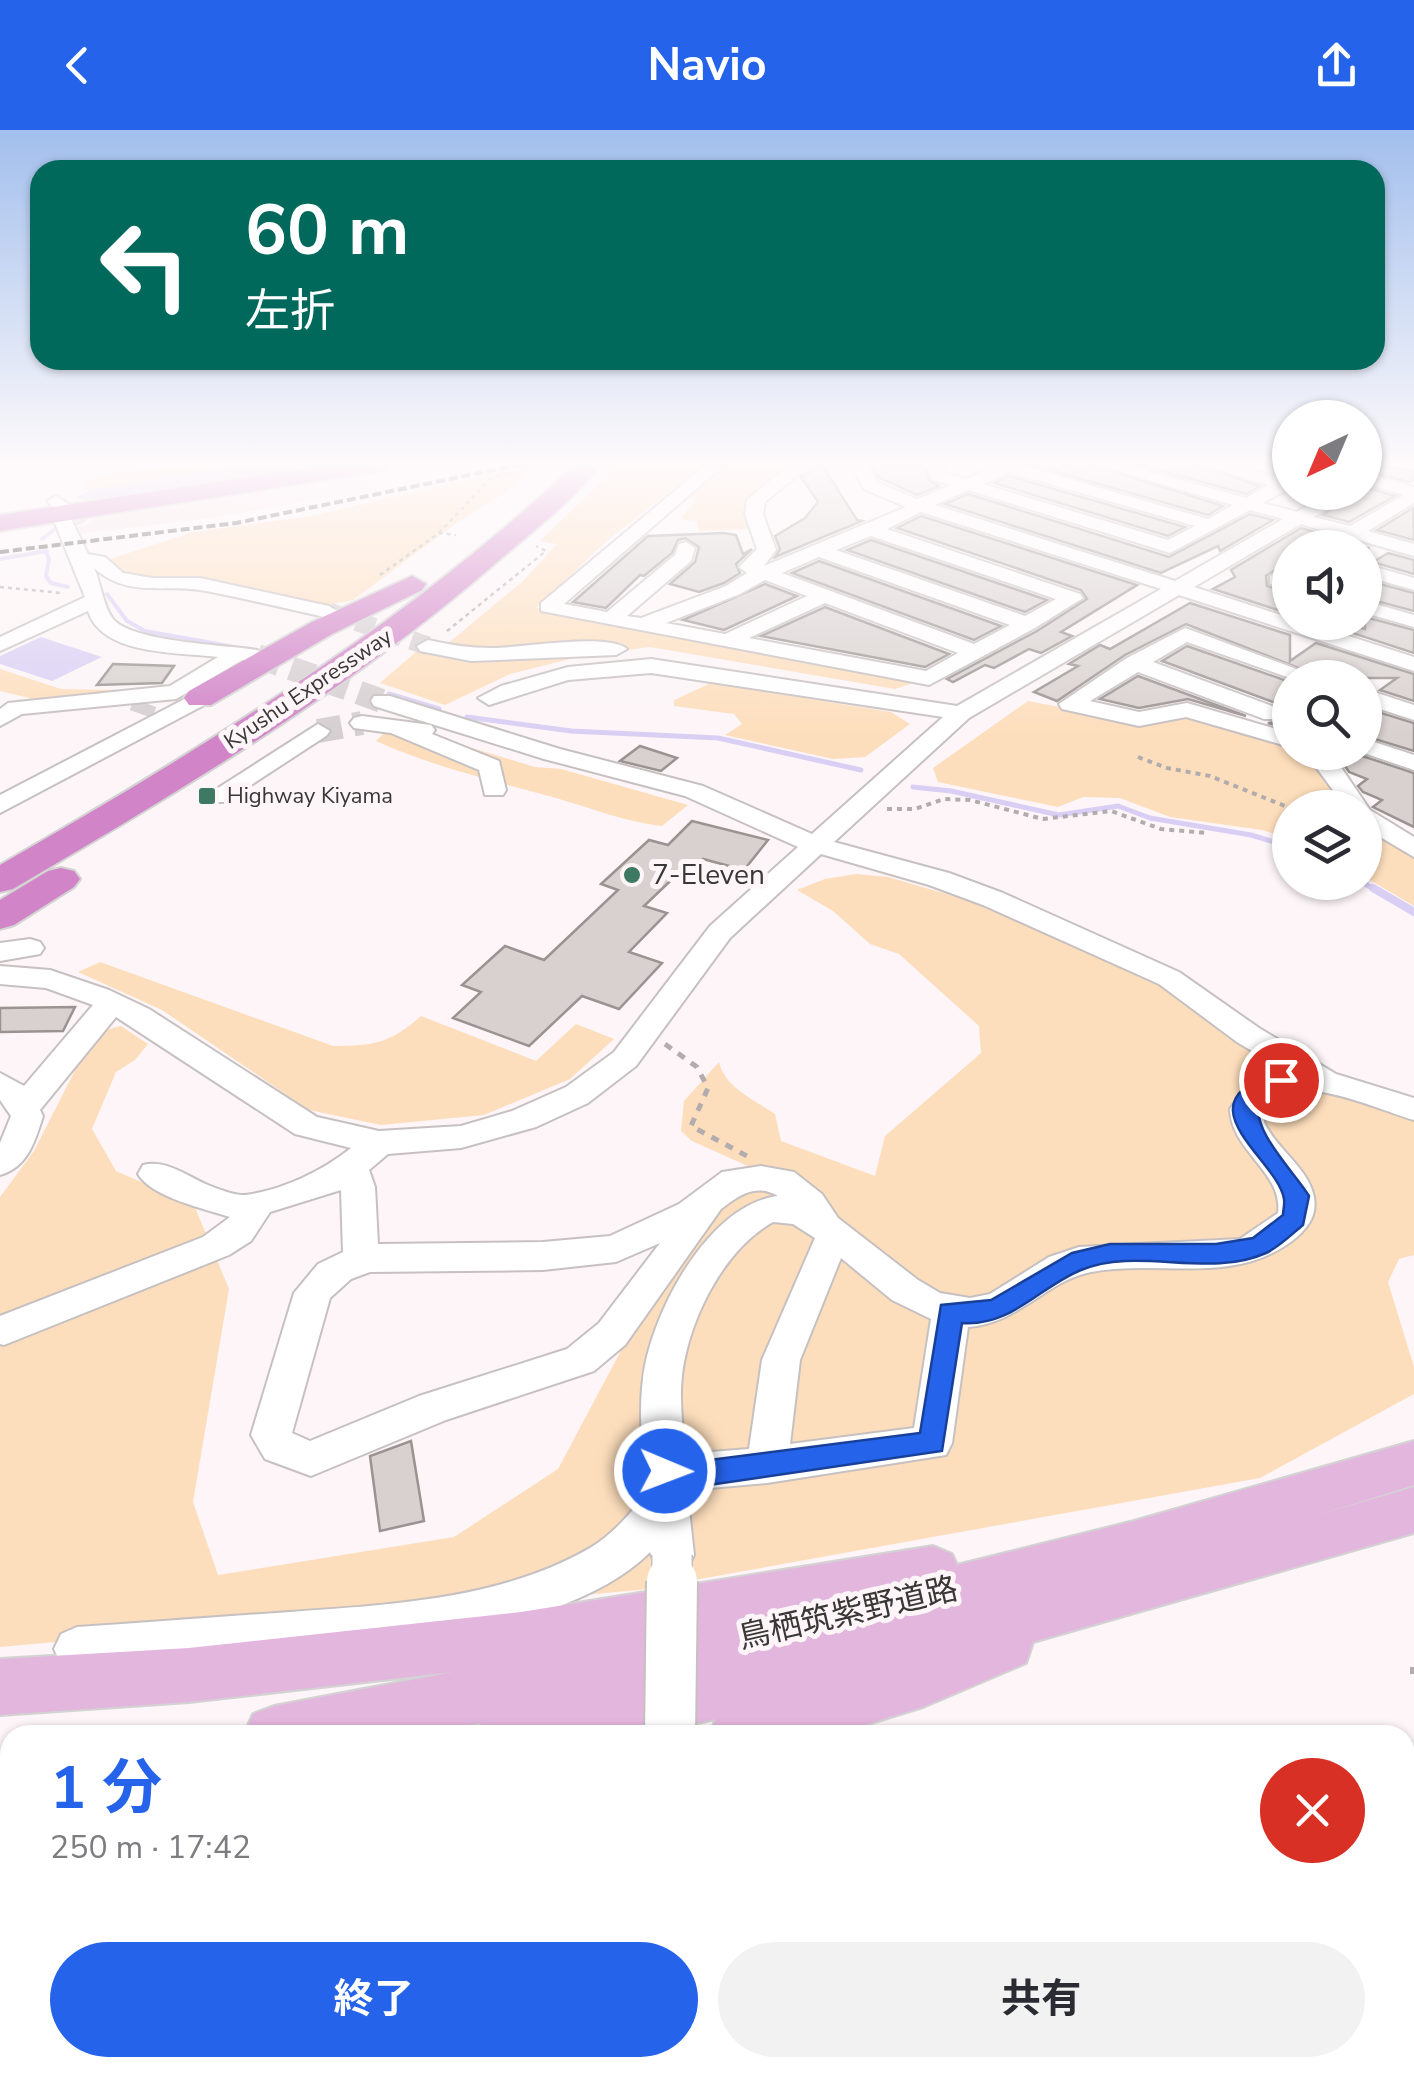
<!DOCTYPE html>
<html lang="ja">
<head>
<meta charset="utf-8">
<style>
  :root { --surface:#fff; --page:#f2f2f3; --text:#2b2b33; --muted:#7c7c81; --accent:#2563eb }
  body { margin:0; font-family:"Nunito Sans","Noto Sans JP",sans-serif; background:var(--page); color:var(--text); height:100vh; display:flex; flex-direction:column; font-size:38px; white-space:nowrap }
  * { box-sizing:border-box; margin:0 }
  p { font-size:32px; color:var(--muted) }
  .icon { flex:none; width:55px; height:55px; fill:none; stroke:currentColor; stroke-width:2; stroke-linecap:round; stroke-linejoin:round }
  .map { position:relative; flex:1; overflow:hidden }
  .panel { position:absolute; left:0px; top:1595px; width:1415px; height:352px; display:flex; flex-direction:column; background:var(--surface); border-radius:30px 30px 0 0; box-shadow:0 2px 8px #0004 }
  .panel>* { flex:none }
  .top-card { position:absolute; left:30px; top:30px; width:1355px; height:210px; border-radius:30px; box-shadow:0 2px 8px #0004; background:#00695c; color:#fff; overflow:hidden }
  .needle { width:65px; rotate:224deg }
  .fabs { position:absolute; left:1272px; top:270px; display:grid; gap:20px }
  .fabs a { display:grid; place-items:center; width:110px; height:110px; border-radius:50%; background:var(--surface); box-shadow:0 2px 8px #0004; font-size:50px }
  .pin { position:absolute; display:grid; place-items:center; width:85px; height:85px; color:#fff; margin:-42px; border:5px solid #fff; border-radius:50%; box-shadow:0 2px 10px #0007 }
  .me { position:absolute; width:110px; margin:-55px; rotate:91deg; stroke-linejoin:round; filter:drop-shadow(0 0 8px #0008) }
  .turn { display:flex; align-items:center; gap:35px; height:210px; padding:0 50px; font-size:45px }
  .turn .icon { width:130px; height:130px; stroke-width:2.5 }
  .turn b { display:block; font-size:70px; line-height:85px }
  .round { display:grid; place-items:center; flex:none; width:105px; height:105px; border-radius:52px; background:var(--page) }
  .summary { display:flex; align-items:center; justify-content:space-between; height:170px; padding:0 50px }
  h1 { font-size:60px; font-weight:700; line-height:75px; color:var(--accent) }
  .button { display:flex; gap:20px; margin-top:auto; padding:20px 50px }
  .button a { flex:1; height:115px; border-radius:60px; background:var(--accent); color:#fff; font-size:40px; font-weight:700; line-height:115px; text-align:center }
  .button a+a { background:var(--page); color:var(--text) }
  header { display:flex; justify-content:space-between; align-items:center; height:130px; padding:0 50px; background:var(--accent); color:#fff; font-size:45px; font-weight:700 }
  .map>svg:first-child { display:block }
  .built { fill:#f7e6ea }
  .green { fill:#fddebc }
  .water { fill:#d9cff4 }
  .lines { fill:none; stroke-linecap:round; stroke-linejoin:round }
  .stream-far3 { stroke:#d9cff4; stroke-width:4 }
  .stream-far2 { stroke:#d9cff4; stroke-width:5 }
  .stream-far1 { stroke:#d9cff4; stroke-width:8 }
  .stream { stroke:#d9cff4; stroke-width:11 }
  .river { fill:#d9cff4; fill-rule:evenodd }
  .building { fill:#d8d1cf; stroke:#9a9391; stroke-width:2.5 }
  .minor-tunnel-far1 { stroke:#d6cfd1; stroke-width:19; stroke-dasharray:19 10; stroke-linecap:butt }
  .minor-tunnel { stroke:#d6cfd1; stroke-width:24; stroke-dasharray:24 12; stroke-linecap:butt }
  .major-tunnel { stroke:#d6cfd1; stroke-width:61; stroke-dasharray:61 31; stroke-linecap:butt }
  .minor-casing { stroke:#c7c0c1; stroke-width:4 }
  .major-casing { stroke:#d4d3d3; stroke-width:4 }
  .highway-casing { stroke:#d4d3d3; stroke-width:4 }
  .path-far3 { stroke:#b3acae; stroke-width:2.5; stroke-dasharray:4 4; stroke-linecap:butt }
  .path-far2 { stroke:#b3acae; stroke-width:4; stroke-dasharray:5 5; stroke-linecap:butt }
  .path-far1 { stroke:#b3acae; stroke-width:5; stroke-dasharray:8 8; stroke-linecap:butt }
  .path { stroke:#b3acae; stroke-width:8; stroke-dasharray:11 11; stroke-linecap:butt }
  .minor { fill:#fff; fill-rule:evenodd }
  .major { fill:#e3b6de; fill-rule:evenodd }
  .highway { fill:#d185c8; fill-rule:evenodd }
  .rail { stroke:#534f50; stroke-width:4; stroke-dasharray:9 4; stroke-linecap:butt }
  .minor-bridge-far1-casing { stroke:#c7c0c1; stroke-width:42; stroke-linecap:butt }
  .minor-bridge-casing { stroke:#c7c0c1; stroke-width:54; stroke-linecap:butt }
  .minor-bridge-far1 { stroke:#fff; stroke-width:39 }
  .minor-bridge { stroke:#fff; stroke-width:50 }
  .route { fill:#2563eb; stroke:#184099; stroke-width:2.5 }
  .poi-dot { fill:#3d7963; stroke:#fdf5f7; stroke-width:4 }
  .labels { text-anchor:middle; dominant-baseline:central; stroke-width:10; stroke-linejoin:round; paint-order:stroke }
  .far-street-label { font-size:22px; fill:#3a3737; stroke:#fdf5f7 }
  .far-poi-label { font-size:22px; fill:#3a3737; stroke:#fdf5f7; text-anchor:start }
  .poi-label { font-size:28px; fill:#3a3737; stroke:#fdf5f7; text-anchor:start }
  .near-street-label { font-size:32px; fill:#3a3737; stroke:#fdf5f7 }
</style>
</head>
<body>
<header><svg class="icon" aria-label="back" viewBox="0 0 24 24"><path d="M15 5l-7 7 7 7"/></svg>Navio<svg class="icon" aria-label="share" viewBox="0 0 24 24"><path d="M12 15V3M7 8l5-5 5 5M5 13v7h14v-7"/></svg></header>
<div class="map">
<svg width="1414" height="1947" viewBox="0 0 1414 1947">
  <rect width="100%" height="100%" fill="#fdf5f7"/>
  <polygon class="built" points="365,346 373,360 211,388 78,404 76,397 90,394 93,388"/>
  <g class="green">
    <path d="M227,333H284L109,361L84,359L85,352C132,334 179,340 227,333Z"/>
    <polygon points="620,333 706,333 609,409 536,478 920,551 895,559 650,517 578,527 510,544 445,575 380,553 417,521 446,515 523,451 557,414 540,411"/>
    <polygon points="727,333 787,334 754,360 743,379 750,399 699,401 697,391 680,389 696,371 687,368"/>
    <polygon points="530,335 514,357 454,395 353,470 322,476 154,452 118,445 104,431 193,402 312,386"/>
    <polygon points="0,539 61,559 121,560 119,570 46,572 0,561"/>
    <polygon points="711,553 891,582 910,594 865,627 833,629 725,605 742,594 734,584 674,576 674,570"/>
    <path d="M1028,571L1146,593L1189,584L1290,616V622C1319,623 1337,657 1353,677L1290,678V709L1262,700L1170,687L1120,668L1083,667L1058,677L938,652L933,638Z"/>
    <path d="M387,600L432,606L535,637L561,639L688,675L662,696C624,692 592,678 556,668C495,651 433,637 376,611Z"/>
    <polygon points="1365,692 1414,723 1414,776 1365,747"/>
    <path d="M856,744L888,747L1005,781L1156,853L1323,958L1414,985V1125L1399,1129L1388,1152L1414,1237V1264L1260,1348L639,1460L0,1517V1067L34,1021L94,903L121,896L148,914L135,930L116,942L92,999L116,1041L194,1075L229,1159L193,1372L218,1445L454,1407L558,1339L714,1046L750,1037L692,1011L681,1001L684,971L719,932C725,958 755,970 775,984L781,1011L875,1046L885,1006L981,923L979,896L899,824L870,814L833,781L797,760L825,749Z"/>
    <path d="M100,832L333,916C373,916 391,913 421,886L536,931L576,894L614,909L570,949L484,985L381,995L309,980L162,880L78,842Z"/>
    <polygon points="0,1782 10,1786 10,1938 1405,1938 1405,1884 1414,1881 1414,1947 0,1947"/>
  </g>
  <polygon class="water" points="41,507 102,527 52,551 0,534 0,526"/>
  <g class="lines">
    <g class="stream-far3">
      <polyline points="74,395 84,390"/>
      <polyline points="42,409 55,399"/>
      <polyline points="45,420 49,429 46,446 51,453 68,457"/>
      <polyline points="0,429 47,421"/>
      <polyline points="107,464 127,491 145,501 251,520"/>
    </g>
    <g class="stream-far2">
      <polyline points="247,519 251,520"/>
      <polyline points="389,564 439,579"/>
      <polyline points="467,587 571,601 718,608 861,640"/>
      <polyline points="913,657 951,661 1059,685 1118,676 1150,688 1251,705 1290,717"/>
      <polyline points="1362,752 1377,761"/>
    </g>
    <polyline class="stream-far1" points="1373,758 1414,782"/>
    <polyline class="stream" points="344,1938 360,1947"/>
    <polygon class="river" points="252,333 306,333 294,340 89,374 77,367 89,360"/>
  </g>
  <g class="building">
    <polygon points="1039,333 1058,338 1069,333 1088,333 1223,376 1208,385 1032,335"/>
    <polygon points="1133,333 1192,333 1260,356 1246,364"/>
    <polygon points="1365,333 1414,341 1414,349 1409,352 1365,340"/>
    <polygon points="871,334 923,334 930,351 939,356 917,365 878,347"/>
    <polygon points="822,335 857,390 862,391 775,427 780,419 775,406 805,388 818,372 801,347"/>
    <polygon points="1009,346 1185,397 1168,406 994,353"/>
    <polygon points="1365,357 1395,366 1349,392 1323,385 1356,362 1365,362"/>
    <polygon points="968,364 1169,427 1250,384 1273,390 1220,421 1218,416 1161,443 945,374"/>
    <polygon points="1413,378 1414,410 1377,400"/>
    <polygon points="921,386 1137,455 1061,502 1072,506 1041,523 1029,519 994,538 985,535 953,552 947,549 1037,501 1087,469 1081,460 897,398"/>
    <polygon points="1301,398 1334,408 1336,414 1370,418 1290,418 1290,431 1266,446 1267,456 1290,463 1290,484 1213,459 1235,447 1231,440"/>
    <polygon points="724,403 736,405 743,424 752,419 736,434 740,443 724,453 699,462 670,454 695,432 699,417 685,408 678,410 672,423 644,446 640,445 606,478 573,472 648,406"/>
    <polygon points="871,410 1047,470 1025,482 847,420"/>
    <polygon points="1388,423 1414,430 1414,444 1373,432"/>
    <polygon points="819,431 1001,496 974,510 792,443"/>
    <polygon points="1365,450 1414,463 1414,481 1365,468"/>
    <polygon points="765,454 797,466 724,500 683,490"/>
    <polygon points="1190,473 1290,505 1290,531 1316,513 1414,544 1414,571 1380,560 1397,548 1324,548 1186,494 1125,525 1057,571 1034,562 1078,536 1069,534 1100,515 1110,519"/>
    <polygon points="825,477 949,524 925,537 761,506"/>
    <polygon points="1365,487 1414,500 1414,523 1337,498 1345,493 1365,499"/>
    <polygon points="1187,516 1290,552 1290,599 1268,593 1283,591 1286,582 1281,575 1162,531"/>
    <polygon points="113,534 174,536 162,553 97,555"/>
    <polygon points="1138,546 1246,586 1188,569 1139,578 1100,569"/>
    <polygon points="1365,578 1414,593 1414,621 1365,606"/>
    <polygon points="640,616 677,628 661,641 620,631"/>
    <polygon points="1350,622 1414,643 1414,697 1373,677 1382,670 1363,662 1358,656 1367,649 1349,642 1345,636 1350,631 1343,628"/>
    <polygon points="692,691 768,710 744,740 703,729 697,736 688,734 644,776 667,783 629,822 662,833 619,879 582,866 529,916 453,888 481,862 462,855 505,816 544,830 618,760 601,754 649,710 668,715"/>
    <polygon points="75,877 63,901 0,902 0,878"/>
    <polygon points="411,1311 424,1391 380,1401 370,1326"/>
  </g>
  <g class="lines">
    <polyline class="minor-tunnel-far1" points="329,482 428,516"/>
    <g class="minor-tunnel">
      <polyline points="257,526 382,571"/>
      <polyline points="141,584 145,573"/>
      <polyline points="318,601 362,593"/>
    </g>
    <polyline class="major-tunnel" points="0,1746 10,1749"/>
    <defs>
      <g id="minor">
        <path d="M708,333H726L564,474L607,482L675,425L679,414L686,412L695,418L691,431L627,486L641,488L726,456L747,443L739,437L757,419L745,384L747,370L787,336L819,333L799,344L765,372L763,384L776,420L764,436L906,377L864,359L850,333H866L877,352L917,369L951,355L933,350L926,333H942L946,343L966,349L1003,333H1025L1023,336L1208,389L1233,375L1092,333H1119L1246,368L1269,355L1196,333H1223L1282,348L1290,346V358L1263,373L1297,382L1330,362H1352L1314,387L1350,396L1404,365L1365,353V343L1414,357V373L1368,401L1414,414V426L1354,409L1338,411L1337,405L1301,394L1194,457L1290,488V492H1305L1414,527V541L1179,465L969,588L834,712L949,743L1003,763L1179,842L1259,898L1336,944L1414,968V990C1375,979 1300,941 1266,973L1264,992C1276,1019 1308,1037 1314,1067C1317,1085 1309,1096 1297,1107C1237,1157 1162,1129 1091,1142C1046,1151 1020,1193 968,1197L952,1313L946,1325L767,1353L687,1360L694,1425L687,1439L672,1445L657,1439L650,1422C544,1529 224,1530 77,1541L61,1534L54,1519L61,1504L77,1497C143,1493 210,1487 276,1483C381,1475 497,1472 590,1418C612,1405 629,1385 645,1365C644,1327 638,1287 643,1249C650,1185 708,1074 778,1066C756,1053 739,1065 721,1079L625,1215L594,1241L446,1290L311,1346L265,1329L251,1305L294,1163L318,1134L343,1122L341,1060L270,1082L251,1111L229,1125L4,1215L0,1214V1186L203,1107L230,1087C205,1079 151,1067 138,1044L143,1035C166,1029 187,1046 208,1055C218,1059 236,1066 245,1065C283,1060 322,1041 351,1018L295,1004L116,887L40,980L43,986C35,1011 28,1037 0,1045V1013L11,986L0,970V943L24,956L93,875L46,858L0,854V836L50,840L109,860L149,879L317,987L379,1001L461,996L512,981L566,957L614,922L710,796L798,717L685,666L544,629L374,576L371,571L374,566H390L560,619L703,656L812,704L943,587L651,543L568,550L489,575L478,568L501,556L568,537L651,529L957,576L1161,459L921,382L887,399L1080,464L1083,468L1035,498L929,555L541,481V473ZM1009,342L1195,396L1168,410L983,354ZM968,360L1170,423L1250,380L1283,389L1175,451L935,375ZM871,406L1056,469L1025,486L836,420ZM819,427L1010,495L974,514L782,443ZM765,450L807,466L725,504L666,493L740,464ZM825,473L958,523L926,541L749,508ZM821,724L929,755L983,775L1159,854L1237,912L1284,940L1249,952L1230,979C1231,1021 1283,1042 1278,1083L1240,1109L1079,1117L1049,1127L990,1164L970,1168L940,1163L918,1150L838,1088L822,1064L794,1042L761,1036L722,1042L679,1074L610,1106L543,1112L378,1114L375,1057L369,1040L388,1024L461,1018L536,997L588,973L636,936L730,808ZM773,1092L793,1094L815,1108L762,1230L749,1319L685,1324C683,1298 679,1271 682,1245C689,1190 723,1120 773,1092ZM660,1113L599,1193L567,1219L419,1266L310,1311L292,1303L330,1168L351,1149L370,1142L543,1140L616,1132ZM841,1128L892,1170L931,1189L914,1298L790,1314L800,1230Z"/>
        <path d="M56,366L72,376V391L88,424L105,427L123,443L152,448H200L329,476L339,482L329,488C288,479 247,469 206,461C164,453 129,469 94,438C101,453 103,476 113,489C132,512 226,515 257,520L268,526L257,532L242,530L176,569L22,584L0,596V579L8,573L170,556L218,527C179,522 102,526 88,481L0,521V507L85,467L54,391V378L47,371Z"/>
        <polygon points="1365,434 1414,448 1414,460 1365,446"/>
        <polygon points="1290,435 1290,460 1270,454 1270,446"/>
        <polygon points="1365,471 1414,485 1414,497 1365,483"/>
        <polygon points="1185,498 1321,548 1290,548 1187,512 1153,532 1280,579 1283,584 1280,589 1264,589 1138,542 1090,571 1139,582 1187,573 1290,603 1290,617 1186,587 1139,596 1062,579 1059,574 1127,528"/>
        <path d="M428,510C450,515 470,518 492,518C520,518 608,502 627,519L616,525L471,531L420,521L417,516Z"/>
        <polygon points="1365,559 1414,575 1414,590 1365,574"/>
        <polygon points="200,561 211,568 208,573 0,683 0,665"/>
        <polygon points="362,586 431,595 435,600 432,604 499,631 506,660 503,665 485,665 479,640 391,603 354,598 350,593 354,588"/>
        <polygon points="318,594 330,601 326,606 225,672 207,672 204,667"/>
        <polygon points="1365,609 1414,625 1414,640 1361,622 1365,622"/>
        <polygon points="1297,622 1326,622 1334,627 1370,680 1414,707 1414,727 1365,698 1365,678 1346,678 1316,637"/>
        <polygon points="30,809 40,812 44,818 40,824 0,831 0,813"/>
        <polygon points="695,1938 751,1938 755,1947 699,1947"/>
      </g>
      <g id="major">
        <polygon points="1414,1311 1414,1355 1315,1386 1414,1357 1414,1403 1033,1512 1026,1533 923,1577 832,1605 709,1605 716,1589 643,1605 475,1605 481,1593 421,1605 244,1605 253,1584 274,1576 453,1542 189,1572 0,1585 0,1529 189,1518 521,1482 933,1416 952,1424 957,1435 1134,1391"/>
        <polygon points="10,1625 10,1738 0,1740 0,1627"/>
      </g>
      <g id="highway">
        <polygon points="342,333 399,333 387,340 0,401 0,385"/>
        <path d="M577,333H602C574,370 532,402 497,432C350,560 181,660 13,759L0,762V735C205,617 404,496 577,333Z"/>
        <polygon points="412,446 426,454 422,460 332,504 211,575 189,575 184,568 189,561 312,492"/>
        <polygon points="61,738 74,741 80,749 74,757 14,795 0,799 0,770 48,741"/>
      </g>
    </defs>
    <use href="#minor" class="minor-casing"/>
    <use href="#major" class="major-casing"/>
    <use href="#highway" class="highway-casing"/>
    <g class="path-far3">
      <polyline points="439,403 491,348 547,333"/>
      <polyline points="380,445 439,403 456,405"/>
      <polyline points="0,457 62,463"/>
      <polyline points="447,501 546,421 536,416"/>
    </g>
    <g class="path-far2">
      <polyline points="1138,627 1167,638 1210,646 1290,678"/>
      <polyline points="887,679 915,679 944,669 970,670 1043,689 1111,681 1161,699 1207,703"/>
    </g>
    <polyline class="path-far1" points="665,914 697,937 708,958 691,996 747,1026"/>
    <g class="path">
      <polyline points="1414,1537 1414,1544"/>
      <polyline points="1405,1835 1414,1808"/>
      <polyline points="1405,1920 1414,1940"/>
    </g>
    <use href="#minor" class="minor"/>
    <use href="#major" class="major"/>
    <use href="#highway" class="highway"/>
    <polyline class="rail" points="0,422 236,393 528,333"/>
    <defs>
      <polyline id="minor-bridge-far1" points="672,1454 672,1425"/>
      <polyline id="minor-bridge" points="670,1605 672,1451"/>
    </defs>
    <use href="#minor-bridge-far1" class="minor-bridge-far1-casing"/>
    <use href="#minor-bridge" class="minor-bridge-casing"/>
    <use href="#minor-bridge-far1" class="minor-bridge-far1"/>
    <use href="#minor-bridge" class="minor-bridge"/>
  </g>
  <linearGradient id="sky" x2="0" y2="1"><stop stop-color="#a2bfed"/><stop offset="0.55" stop-color="#fefafb"/><stop offset="1" stop-color="#fefafb" stop-opacity="0"/></linearGradient>
  <rect width="1414" height="606" fill="url(#sky)"/>
  <path class="route" d="M1281,942L1292,950C1284,960 1268,959 1261,972C1247,996 1296,1044 1309,1066L1303,1095C1292,1104 1279,1117 1266,1123C1208,1149 1138,1116 1081,1140C1039,1157 1011,1197 962,1193L942,1321L702,1356L655,1350L651,1341L655,1332L665,1328L702,1331L920,1303L941,1175L991,1170L1072,1123L1110,1114H1216L1253,1108L1283,1085C1283,1080 1285,1074 1284,1069C1278,1029 1174,971 1281,942Z"/>
  <g class="poi-dot">
    <rect x="197" y="656" width="20" height="20" rx="5"/>
    <circle cx="632" cy="745" r="10"/>
  </g>
  <g class="labels">
    <g class="far-street-label">
      <text transform="translate(308 559) rotate(-34)">Kyushu Expressway</text>
    </g>
    <g class="far-poi-label">
      <text x="227" y="666">Highway Kiyama</text>
    </g>
    <g class="poi-label">
      <text x="652" y="745">7-Eleven</text>
    </g>
    <g class="near-street-label">
      <text transform="translate(848 1483) rotate(-13)">鳥栖筑紫野道路</text>
    </g>
  </g>
</svg>
<div class="fabs">
<a><svg class="needle" viewBox="-14 -14 28 28"><path d="M0-13l5 13h-10z" fill="#e53935"/><path d="M0 13l5-13h-10z" fill="#7c7c81"/></svg></a>
<a><svg class="icon" aria-label="sound" viewBox="0 0 24 24"><path d="M4 9h4l5-4v14l-5-4H4zM17 9q2 3 0 6"/></svg></a>
<a><svg class="icon" aria-label="search" viewBox="0 0 24 24"><circle cx="10" cy="10" r="6"/><path d="M15 15l6 6"/></svg></a>
<a><svg class="icon" aria-label="layers" viewBox="0 0 24 24"><path d="M12 4l9 5-9 5-9-5zM3 14l9 5 9-5"/></svg></a>
</div>
<div class="pin" style="left:1281px;top:950px;background:#d93025"><svg class="icon" aria-label="arrive" viewBox="0 0 24 24"><path d="M6 21V4h12l-3 4 3 4H6"/></svg></div>
<svg class="me" style="left:665px;top:1341px" viewBox="-20 -20 40 40"><circle r="17" fill="#2563eb" stroke="#fff" stroke-width="3"/><path d="M0-11L8 9 0 5-8 9z" fill="#fff"/></svg>
<div class="top-card">
<div class="turn"><svg class="icon" aria-label="left" viewBox="0 0 24 24"><path d="M17 20v-9H6M10 6l-5 5 5 5"/></svg><div><b>60 m</b>左折</div></div>
</div>
<section class="panel">
<div class="summary"><div><h1>1 分</h1><p>250 m · 17:42</p></div><a class="round" style="background:#d93025;color:#fff"><svg class="icon" aria-label="close" viewBox="0 0 24 24"><path d="M6 6l12 12M18 6L6 18"/></svg></a></div>
<div class="button"><a>終了</a><a>共有</a></div>
</section>
</div>
</body>
</html>
